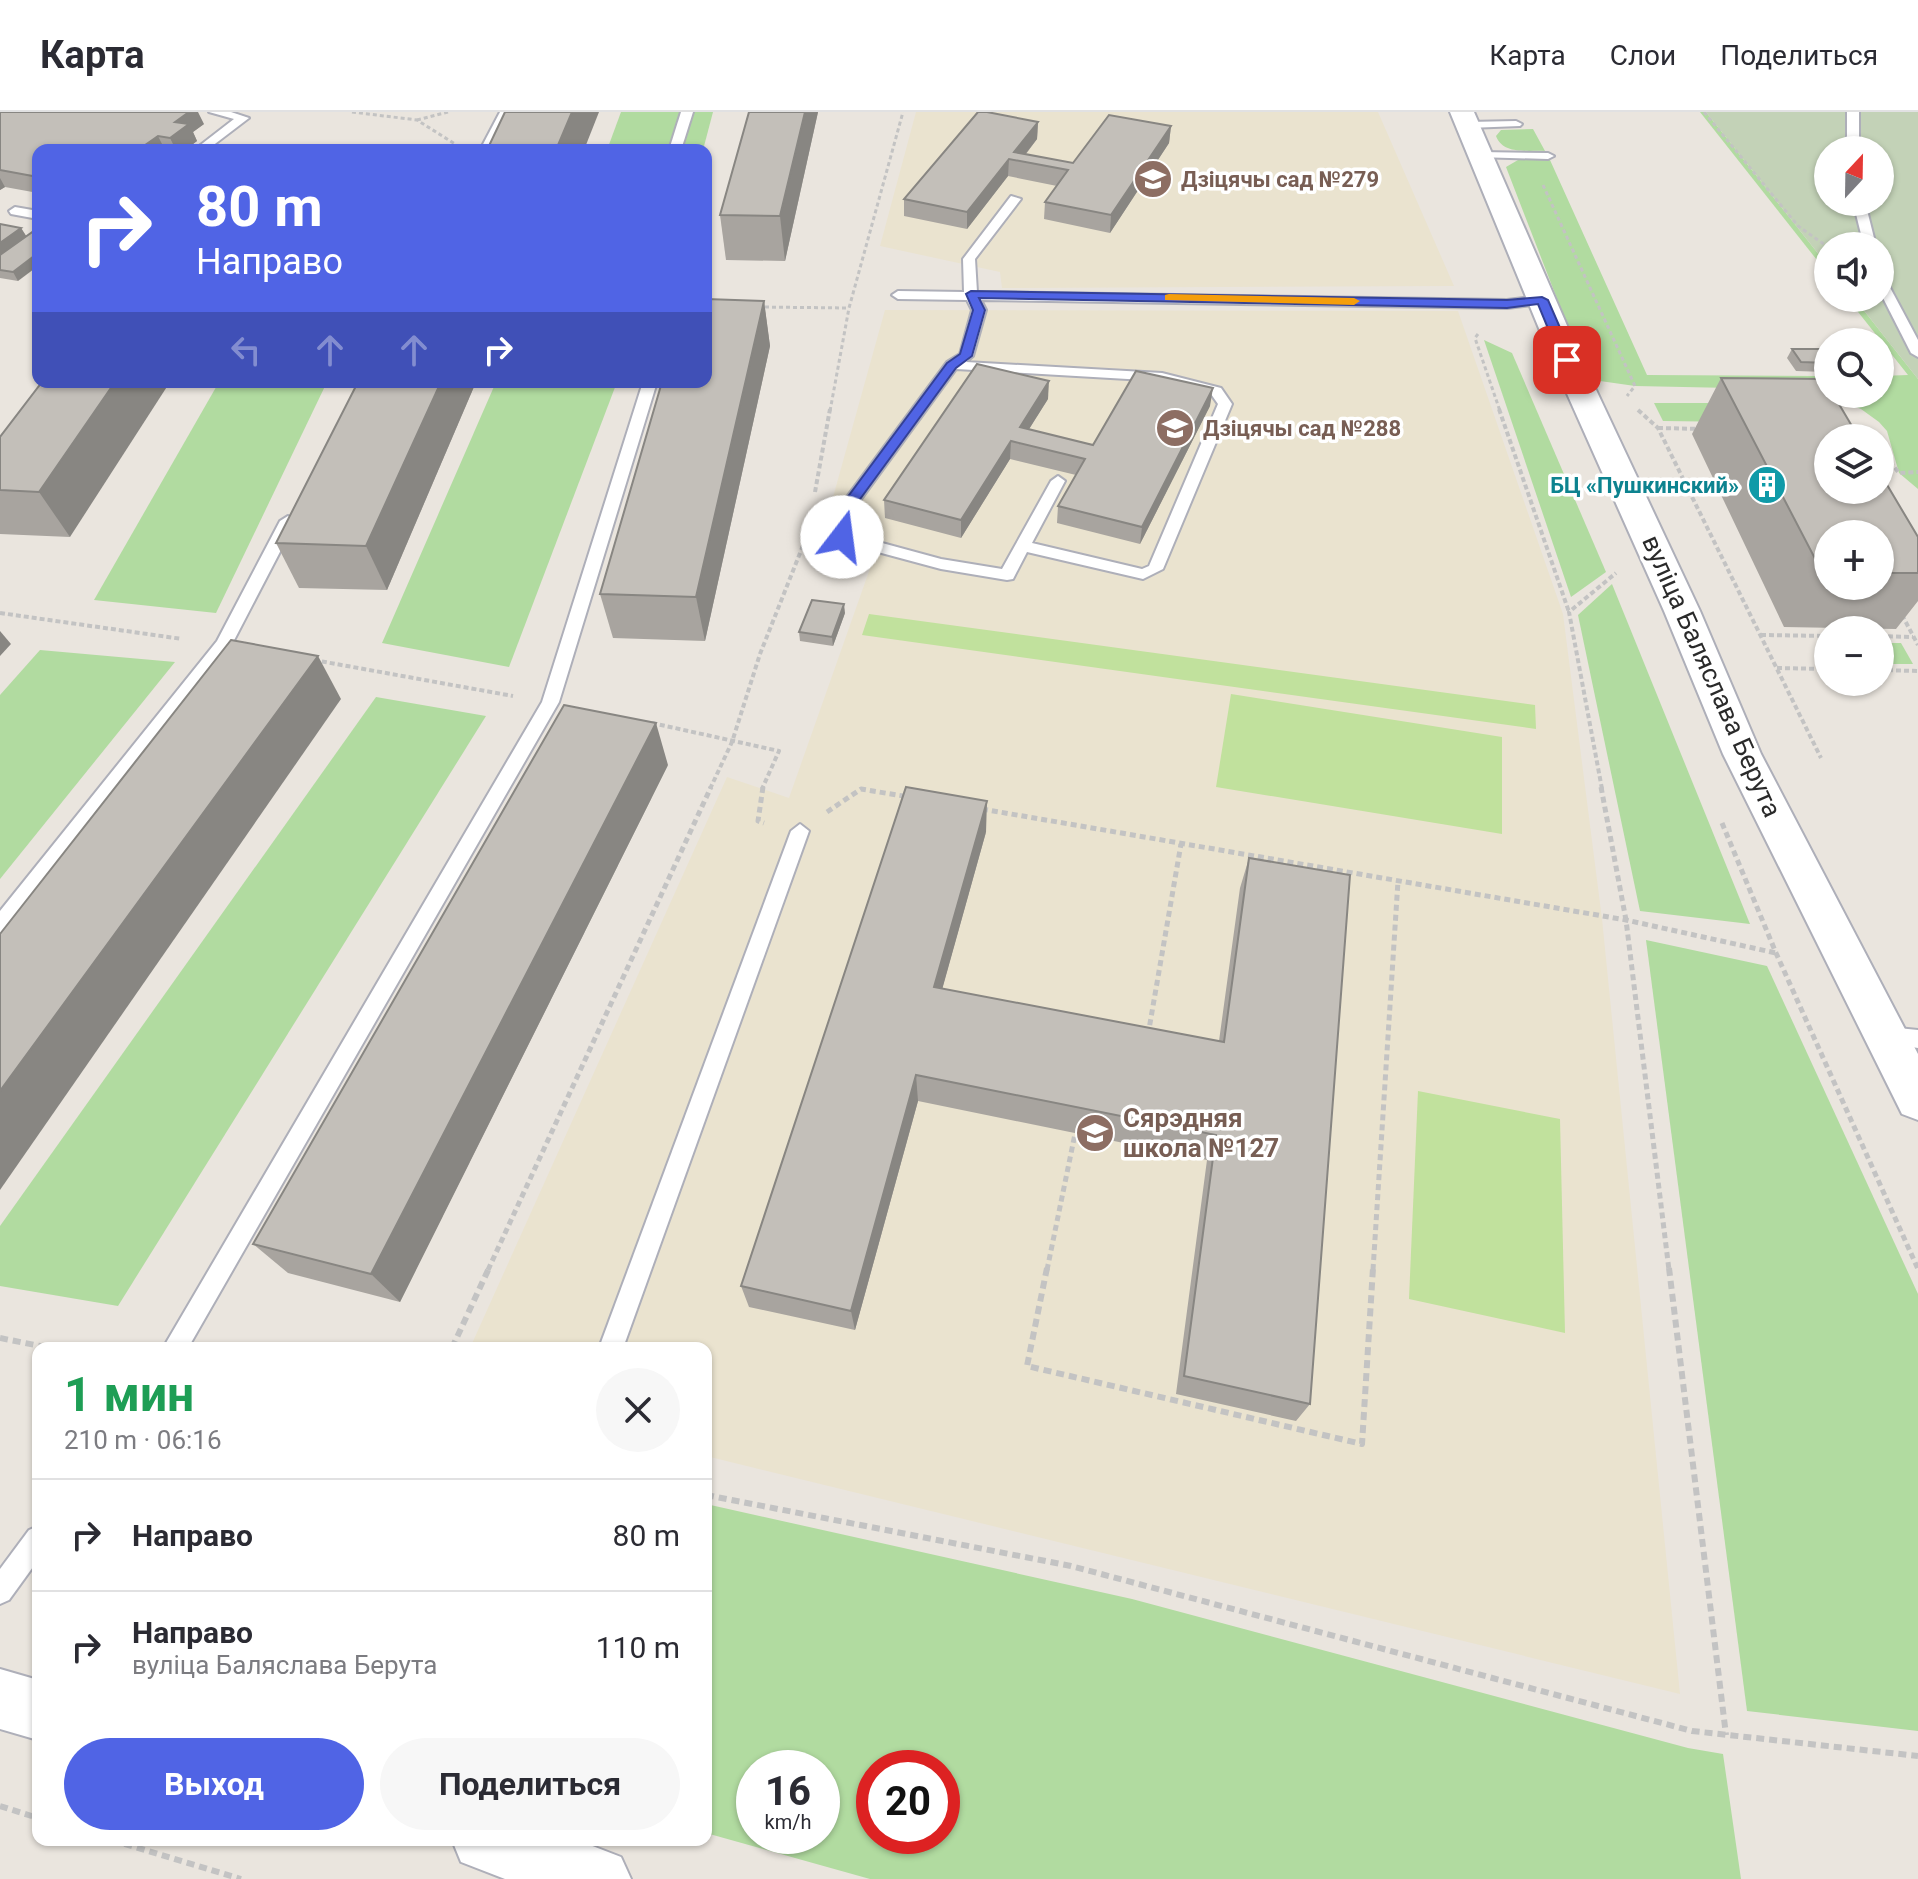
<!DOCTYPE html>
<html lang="ru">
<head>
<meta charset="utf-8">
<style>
  :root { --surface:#fff; --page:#f7f7f7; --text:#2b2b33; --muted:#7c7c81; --line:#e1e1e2; --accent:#5064e5 }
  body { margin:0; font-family:Roboto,sans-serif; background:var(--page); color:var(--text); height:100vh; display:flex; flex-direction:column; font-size:30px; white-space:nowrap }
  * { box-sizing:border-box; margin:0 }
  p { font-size:26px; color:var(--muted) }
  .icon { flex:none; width:44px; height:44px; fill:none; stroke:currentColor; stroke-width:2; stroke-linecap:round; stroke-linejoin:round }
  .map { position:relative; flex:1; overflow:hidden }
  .sheet { position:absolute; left:32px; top:1230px; width:680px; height:504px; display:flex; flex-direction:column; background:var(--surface); border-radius:16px; box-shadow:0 2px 6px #0004 }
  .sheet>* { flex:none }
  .top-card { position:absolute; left:32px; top:32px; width:680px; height:244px; border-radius:16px; box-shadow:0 2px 6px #0004; background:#5064e5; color:#fff; overflow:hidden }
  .needle { width:52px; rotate:22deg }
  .fabs { position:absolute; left:1814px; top:24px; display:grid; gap:16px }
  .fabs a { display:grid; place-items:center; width:80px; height:80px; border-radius:50%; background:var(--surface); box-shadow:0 2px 6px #0004; font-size:40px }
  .speed { position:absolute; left:736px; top:1638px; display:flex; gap:16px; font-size:40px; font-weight:700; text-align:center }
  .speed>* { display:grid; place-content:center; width:104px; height:104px; border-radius:50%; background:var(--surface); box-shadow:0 2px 6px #0004; line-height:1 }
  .speed small { font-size:20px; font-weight:400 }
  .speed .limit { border:12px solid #d22; background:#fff; color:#111 }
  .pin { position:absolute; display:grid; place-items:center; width:68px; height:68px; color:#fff; margin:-34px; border-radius:16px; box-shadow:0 4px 12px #0006 }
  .me { position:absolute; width:88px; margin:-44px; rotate:15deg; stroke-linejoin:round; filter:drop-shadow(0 0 6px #0008) }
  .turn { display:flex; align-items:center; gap:28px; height:168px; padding:0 32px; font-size:36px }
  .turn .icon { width:104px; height:104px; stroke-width:2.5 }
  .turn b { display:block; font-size:56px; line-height:68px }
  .lanes { display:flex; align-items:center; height:76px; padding:0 32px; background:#0003; justify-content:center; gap:40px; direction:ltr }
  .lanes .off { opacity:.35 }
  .round { display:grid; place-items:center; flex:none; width:84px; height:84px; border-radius:42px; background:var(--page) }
  .overview { display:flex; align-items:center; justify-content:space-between; height:136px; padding:0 32px }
  h1 { font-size:48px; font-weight:700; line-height:60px; color:#1e9e55 }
  .cta { display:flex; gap:16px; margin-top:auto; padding:16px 32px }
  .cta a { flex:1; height:92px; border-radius:48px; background:var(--accent); color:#fff; font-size:32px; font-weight:700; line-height:92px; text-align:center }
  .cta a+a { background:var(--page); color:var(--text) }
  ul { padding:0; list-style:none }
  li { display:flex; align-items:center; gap:24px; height:112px; padding:0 32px; border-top:2px solid var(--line) }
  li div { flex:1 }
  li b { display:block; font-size:30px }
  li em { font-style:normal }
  header { display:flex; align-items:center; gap:48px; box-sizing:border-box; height:112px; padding:0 40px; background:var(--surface); border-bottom:2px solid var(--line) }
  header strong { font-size:38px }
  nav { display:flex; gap:44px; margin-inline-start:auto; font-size:28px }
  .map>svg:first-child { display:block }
  .education { fill:#eae3cf }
  .green { fill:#b1dba0; fill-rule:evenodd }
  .cemetery { fill:#c3d2b7; fill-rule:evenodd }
  .pitch { fill:#c1e19d }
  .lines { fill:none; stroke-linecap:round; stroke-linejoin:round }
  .service-casing { stroke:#aeafb9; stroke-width:4 }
  .tertiary-casing { stroke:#aeafb9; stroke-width:4 }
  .path-far3 { stroke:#c3c3c3; stroke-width:3; stroke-dasharray:4 3; stroke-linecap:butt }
  .path-far2 { stroke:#c3c3c3; stroke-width:4; stroke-dasharray:5 3; stroke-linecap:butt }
  .path-far1 { stroke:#c3c3c3; stroke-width:5; stroke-dasharray:6 4; stroke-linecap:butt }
  .path { stroke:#c3c3c3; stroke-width:6; stroke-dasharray:8 5; stroke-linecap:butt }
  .service { fill:#fff; fill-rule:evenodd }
  .tertiary { fill:#fff; fill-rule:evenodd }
  .wall { fill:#a8a49f; fill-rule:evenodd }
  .shaded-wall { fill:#888682 }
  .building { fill:#c3bfb9; stroke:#888682; stroke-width:2 }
  .route { fill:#5064e5; stroke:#344195; stroke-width:2 }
  .slow { fill:#f59e0b }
  .labels { text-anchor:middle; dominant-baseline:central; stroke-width:7; stroke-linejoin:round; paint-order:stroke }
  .far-education-label { font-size:22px; font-weight:bold; fill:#785e54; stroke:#fff; text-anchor:start }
  .far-culture-label { font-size:22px; font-weight:bold; fill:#0d838f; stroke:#fff; text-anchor:end }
  .street-label { font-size:26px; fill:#2a2a2a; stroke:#fff }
  .education-label { font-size:26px; font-weight:bold; fill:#785e54; stroke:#fff; text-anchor:start }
</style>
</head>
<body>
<header>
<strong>Карта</strong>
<nav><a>Карта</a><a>Слои</a><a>Поделиться</a></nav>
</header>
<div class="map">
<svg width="1918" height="1767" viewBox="0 0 1918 1767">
  <rect width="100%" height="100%" fill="#eae5de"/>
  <g class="education">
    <polygon points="916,0 1378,0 1454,174 1002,176 1000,160 880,134"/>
    <polygon points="885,198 1458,199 1563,502 1602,807 1680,1582 706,1344 706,1236 470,1236 727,665 789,686 873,448 820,432"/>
  </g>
  <g class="green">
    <polygon points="621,0 713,0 703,38 607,38"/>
    <polygon points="1700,0 1706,0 1828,154 1828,162"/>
    <path d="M1533,17L1545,39C1528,38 1503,43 1496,24L1501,18Z"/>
    <polygon points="1518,48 1550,48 1647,263 1818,264 1825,278 1635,274 1600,269 1585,259 1506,55"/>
    <polygon points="1847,186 1854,186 1918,267 1918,377 1899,361 1887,319 1879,310 1861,297 1839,289 1869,290 1865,282 1880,282 1880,264 1908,263"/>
    <polygon points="1484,228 1512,241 1606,460 1571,485"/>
    <polygon points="219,270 327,270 216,501 94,488"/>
    <polygon points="496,270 617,270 509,555 382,531"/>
    <polygon points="1654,291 1789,291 1821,311 1663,309"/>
    <polygon points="1612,472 1750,812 1640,799 1578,503"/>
    <polygon points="1880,531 1901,531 1913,552 1880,552"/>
    <polygon points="40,538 175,550 0,767 0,583"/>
    <polygon points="376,585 486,604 118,1194 0,1174 0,1114"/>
    <polygon points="1646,828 1767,854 1918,1182 1918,1619 1747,1599"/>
    <path d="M706,1392L1132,1487L1688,1636L1723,1642L1741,1767H870L706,1721ZM822,1656V1724H754V1656ZM874,1656H942V1724H874Z"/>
  </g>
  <path class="cemetery" d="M1706,0H1918V267L1854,186H1880V134H1828V154ZM1828,38H1880V90H1828Z"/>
  <g class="pitch">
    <polygon points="869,502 1535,593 1536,617 862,523"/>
    <polygon points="1231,582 1502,625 1502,722 1216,675"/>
    <polygon points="1418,979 1560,1007 1565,1221 1409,1187"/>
  </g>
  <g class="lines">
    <defs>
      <g id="service">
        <polygon points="209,0 231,0 249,6 207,38 194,38 234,7"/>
        <polygon points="500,0 512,0 492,38 480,38"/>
        <polygon points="681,0 693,0 681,38 669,38"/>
        <rect x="1847" y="0" width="12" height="38"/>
        <polygon points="1516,9 1522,12 1520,14 1468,16 1462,13 1468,10"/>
        <polygon points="1480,40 1548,41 1554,44 1548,47 1476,45 1474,43"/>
        <path d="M1011,84L1021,87L975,147L977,180L1507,188L1542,184L1548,188L1542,192L1507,196L981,188L986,198L973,244L966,250L1162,261L1221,276L1232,292L1163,457L1143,467L1027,440L1013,467L1007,468L941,457L837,429L832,405L947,250L960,242L972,198L967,188L898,187L892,183L898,179L964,180L963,147ZM956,257L1162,269L1211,282L1218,292L1149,454L1142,457L1032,431L1065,369L1058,364L1051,369L1002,457L941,447L849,422L848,405Z"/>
        <polygon points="1853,90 1865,90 1876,134 1864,134"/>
        <polygon points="15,95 38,99 38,107 11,102 9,99"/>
        <polygon points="1880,164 1886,168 1918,228 1918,245 1911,241 1880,180"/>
        <polygon points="643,270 657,270 559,590 188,1236 163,1236 542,590"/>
        <polygon points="288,404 296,409 230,536 7,819 0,821 0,799 217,529 280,409"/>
        <polygon points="800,712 809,719 623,1236 599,1236 791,719"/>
        <polygon points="1888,915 1918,918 1918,936 1881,930 1878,924 1881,918"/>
        <polygon points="38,1414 38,1448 9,1488 0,1492 0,1457 29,1418"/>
      </g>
      <g id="tertiary">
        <polygon points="1450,0 1474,0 1582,248 1700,499 1761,642 1918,942 1918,1008 1902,1002 1723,642 1664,499 1552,248"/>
        <polygon points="0,1557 38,1568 38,1628 0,1617"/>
        <polygon points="452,1728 577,1728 621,1745 631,1767 505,1767 461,1750"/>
      </g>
    </defs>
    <use href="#service" class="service-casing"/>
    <use href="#tertiary" class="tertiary-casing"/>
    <g class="path-far3">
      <polyline points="352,0 417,8 455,32"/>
      <polyline points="1704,0 1798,114 1828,135"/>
      <polyline points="417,8 448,0"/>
      <polyline points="1543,73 1635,274 1627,284"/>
      <polyline points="758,195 849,196"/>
      <polyline points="1478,222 1475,226 1500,299"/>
      <polyline points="830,299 849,196 903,0"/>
    </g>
    <g class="path-far2">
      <polyline points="1499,297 1569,500"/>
      <polyline points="1638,298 1658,316 1821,646"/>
      <polyline points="1658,316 1701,317"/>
      <polyline points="1851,319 1866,319 1872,326"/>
      <polyline points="1880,337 1899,361 1918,360"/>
      <polyline points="815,380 830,297"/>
      <polyline points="0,501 182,527"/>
      <polyline points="1902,503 1918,533"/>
      <polyline points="1761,523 1828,524"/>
      <polyline points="1880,524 1913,525"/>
      <polyline points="314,548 513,584"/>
      <polyline points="1777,556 1828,557"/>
      <polyline points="1880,558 1918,559"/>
      <polyline points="652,611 779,639 762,677"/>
      <polyline points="710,677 732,630 760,542 806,426"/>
      <polyline points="1602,677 1569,500 1616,461"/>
    </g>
    <g class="path-far1">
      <polyline points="763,675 758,709 764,711"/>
      <polyline points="1601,675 1626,808 1669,1158"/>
      <polyline points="982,697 1626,808 1776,841"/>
      <polyline points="827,700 861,677 909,685"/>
      <polyline points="1722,711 1776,841 1918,1157"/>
      <polyline points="1148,923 1181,732"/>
      <polyline points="488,1158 711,675"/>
      <polyline points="1047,1158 1075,1022"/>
      <polyline points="1373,1158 1398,769"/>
    </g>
    <g class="path">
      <polyline points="1047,1156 1027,1254 1362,1332 1373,1156"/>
      <polyline points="1669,1156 1726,1623"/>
      <polyline points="0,1226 50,1236"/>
      <polyline points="452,1236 489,1156"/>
      <polyline points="706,1383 1071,1454 1692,1619 1918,1644"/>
      <polyline points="0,1694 38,1706"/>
      <polyline points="112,1728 241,1767"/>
    </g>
    <use href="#service" class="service"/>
    <use href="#tertiary" class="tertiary"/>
  </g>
  <g class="wall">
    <polygon points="0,0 204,12 193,20 197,29 185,38 38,38 38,81 5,75 0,78"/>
    <polygon points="749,0 818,0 785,149 726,148 720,103"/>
    <polygon points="1038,10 1037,27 1026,42 1073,51 1171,14 1169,31 1110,121 1044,107 1045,90 1057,74 1008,64 967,117 904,104 904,87"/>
    <polygon points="0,112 21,116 26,124 18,169 0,166"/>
    <polygon points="764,189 770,234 705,529 613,526 600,482"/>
    <polygon points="1792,237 1828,246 1828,255 1826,260 1796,259 1787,246"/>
    <path d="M1721,266L1918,425V489L1896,517L1784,515L1692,322ZM1828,422H1880V474H1828Z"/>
    <polygon points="42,270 70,425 0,422 0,325"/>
    <polygon points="358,270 476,270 387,478 299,476 276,431"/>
    <polygon points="1048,287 1029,317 1093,333 1210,294 1140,432 1057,411 1058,394 1076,363 1010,347 961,426 885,406 884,388"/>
    <polygon points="845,501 833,534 800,529 799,520"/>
    <polygon points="668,653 400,1190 288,1161 253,1132"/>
    <polygon points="986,720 942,877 1219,929 1240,776 1249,746 1310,1292 1296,1309 1176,1282 1207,1048 918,989 855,1218 749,1195 741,1174"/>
  </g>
  <g class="shaded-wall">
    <polygon points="189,0 198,0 204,12 193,20 197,29 185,38 176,38 170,26 175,10"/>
    <polygon points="572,0 599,0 584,38 556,38"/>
    <polygon points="805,0 818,0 785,149 780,104"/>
    <polygon points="1038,10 1037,27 1020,49 1014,40"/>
    <polygon points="1171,14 1169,31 1110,121 1111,103"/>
    <polygon points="158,24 165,38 138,38"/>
    <polygon points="1009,47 1008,64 967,117 967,100"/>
    <polygon points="0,66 5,75 0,78"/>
    <polygon points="21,116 32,133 0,145 0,131"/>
    <polygon points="38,141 38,154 18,169 13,160"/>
    <polygon points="764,189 770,234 705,529 696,485"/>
    <polygon points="1049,269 1048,287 1019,333 1020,315"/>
    <polygon points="115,270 170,270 70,425 39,380"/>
    <polygon points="441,270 476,270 387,478 366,434"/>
    <polygon points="1213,276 1210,294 1140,432 1142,415"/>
    <polygon points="1011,329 1010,347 961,426 961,408"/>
    <polygon points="844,492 845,501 833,534 832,525"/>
    <polygon points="0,519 11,532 0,544"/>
    <polygon points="318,544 341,587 0,1078 0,979"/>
    <polygon points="656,611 668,653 400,1190 371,1162"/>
    <polygon points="987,689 986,720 935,903 934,875"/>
    <polygon points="916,963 918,989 855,1218 851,1199"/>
  </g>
  <g class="building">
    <polygon points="0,0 189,0 175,10 189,12 170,26 158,24 138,38 38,38 38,65 0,58"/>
    <polygon points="505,0 572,0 556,38 487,38"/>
    <polygon points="749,0 805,0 780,104 720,103"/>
    <polygon points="978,0 987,0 1038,10 1014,40 1073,51 1109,3 1171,14 1111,103 1045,90 1068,58 1009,47 967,100 904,87"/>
    <polygon points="0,112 21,116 0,131"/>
    <polygon points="38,116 38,141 13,160 0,158 0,143"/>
    <polygon points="706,187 764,189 696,485 600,482 662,270 706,270"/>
    <polygon points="1792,237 1822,237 1828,246 1828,251 1801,250"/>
    <polygon points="977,252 1049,269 1020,315 1093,333 1136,259 1213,276 1142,415 1058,394 1085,347 1011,329 961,408 884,388"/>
    <polygon points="1721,266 1824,267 1828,274 1828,282 1833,282 1859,326 1828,326 1828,378 1880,378 1880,361 1918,425 1918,461 1880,461 1880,422 1828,422 1828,460 1822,460"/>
    <polygon points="42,270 115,270 39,380 0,378 0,325"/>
    <polygon points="358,270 441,270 366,434 276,431"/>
    <polygon points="812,488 844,492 832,525 799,520"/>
    <polygon points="231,528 318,544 0,979 0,822"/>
    <polygon points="564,593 656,611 371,1162 253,1132"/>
    <polygon points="906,675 987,689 934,875 1224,930 1249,746 1350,763 1310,1292 1184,1264 1216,1023 916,963 851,1199 741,1174"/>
  </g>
  <polygon class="route" points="971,179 1507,188 1542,185 1548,188 1574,248 1567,251 1561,248 1538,192 1507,196 979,186 985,198 972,244 956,256 847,405 847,429 837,429 835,402 947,251 960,242 973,198 966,182"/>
  <polygon class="slow" points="1169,182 1354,186 1360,189 1354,193 1165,188 1165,183"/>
  <defs>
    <symbol id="school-disc" viewBox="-11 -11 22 22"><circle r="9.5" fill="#8d6e63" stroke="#fff"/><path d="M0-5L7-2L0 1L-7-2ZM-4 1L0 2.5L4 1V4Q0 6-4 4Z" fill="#fff"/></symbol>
    <symbol id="building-disc" viewBox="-11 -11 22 22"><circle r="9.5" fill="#0f9aa8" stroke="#fff"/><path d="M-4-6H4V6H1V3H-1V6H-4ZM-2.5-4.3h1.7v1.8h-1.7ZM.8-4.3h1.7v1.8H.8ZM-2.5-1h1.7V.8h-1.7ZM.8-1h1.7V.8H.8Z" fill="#fff"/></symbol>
  </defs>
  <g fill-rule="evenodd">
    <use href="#school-disc" x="1131" y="45" width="44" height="44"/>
    <use href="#school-disc" x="1153" y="294" width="44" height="44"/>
    <use href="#building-disc" x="1745" y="351" width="44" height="44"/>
    <use href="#school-disc" x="1073" y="999" width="44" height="44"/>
  </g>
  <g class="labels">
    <g class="far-education-label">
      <text x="1181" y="67">Дзіцячы сад №279</text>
      <text x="1203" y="316">Дзіцячы сад №288</text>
    </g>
    <g class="far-culture-label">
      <text x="1739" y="373">БЦ «Пушкинский»</text>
    </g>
    <g class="street-label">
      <text transform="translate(1712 564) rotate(66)">вуліца Баляслава Берута</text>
    </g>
    <g class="education-label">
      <text x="1123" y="1006">Сярэдняя<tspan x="1123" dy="30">школа №127</tspan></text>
    </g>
  </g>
</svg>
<div class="fabs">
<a><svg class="needle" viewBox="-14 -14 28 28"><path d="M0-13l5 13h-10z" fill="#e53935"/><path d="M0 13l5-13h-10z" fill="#7c7c81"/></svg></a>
<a><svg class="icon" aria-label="sound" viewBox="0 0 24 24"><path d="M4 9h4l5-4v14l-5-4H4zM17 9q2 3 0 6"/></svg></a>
<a><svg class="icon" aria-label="search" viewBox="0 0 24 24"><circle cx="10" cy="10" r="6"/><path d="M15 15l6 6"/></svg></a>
<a><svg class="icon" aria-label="layers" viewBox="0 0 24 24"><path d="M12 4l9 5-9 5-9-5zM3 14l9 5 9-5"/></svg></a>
<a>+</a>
<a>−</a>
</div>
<div class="speed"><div>16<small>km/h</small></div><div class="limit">20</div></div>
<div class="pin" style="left:1567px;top:248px;background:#d93025"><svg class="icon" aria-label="arrive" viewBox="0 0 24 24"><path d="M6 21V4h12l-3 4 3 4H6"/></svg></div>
<svg class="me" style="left:842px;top:425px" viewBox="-20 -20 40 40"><circle r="19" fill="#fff"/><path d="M0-13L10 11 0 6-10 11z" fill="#5064e5"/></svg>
<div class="top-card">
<div class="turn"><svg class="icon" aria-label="right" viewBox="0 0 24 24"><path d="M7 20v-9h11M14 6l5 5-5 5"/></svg><div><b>80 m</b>Направо</div></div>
<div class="lanes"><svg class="icon off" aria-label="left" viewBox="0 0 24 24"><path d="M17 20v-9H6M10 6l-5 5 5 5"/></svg><svg class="icon off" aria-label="ahead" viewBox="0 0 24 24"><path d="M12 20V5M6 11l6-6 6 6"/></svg><svg class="icon off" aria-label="ahead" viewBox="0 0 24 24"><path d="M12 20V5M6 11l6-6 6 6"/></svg><svg class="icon" aria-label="right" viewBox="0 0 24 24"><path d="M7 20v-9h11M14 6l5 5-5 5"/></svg></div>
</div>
<section class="sheet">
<div class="overview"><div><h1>1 мин</h1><p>210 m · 06:16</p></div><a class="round"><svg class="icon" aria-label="close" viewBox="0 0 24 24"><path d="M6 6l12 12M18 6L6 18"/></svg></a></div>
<ul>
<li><svg class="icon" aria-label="right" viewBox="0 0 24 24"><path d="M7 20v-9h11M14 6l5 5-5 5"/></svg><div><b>Направо</b></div><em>80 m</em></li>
<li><svg class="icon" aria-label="right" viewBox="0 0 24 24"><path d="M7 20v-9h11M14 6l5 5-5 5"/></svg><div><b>Направо</b><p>вуліца Баляслава Берута</p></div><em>110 m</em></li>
</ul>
<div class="cta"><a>Выход</a><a>Поделиться</a></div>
</section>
</div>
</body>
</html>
